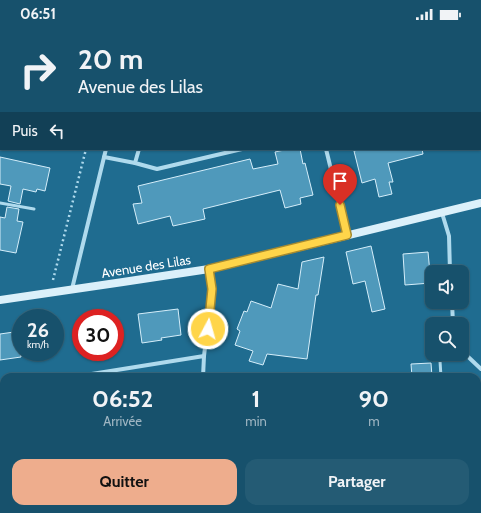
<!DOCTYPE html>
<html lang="fr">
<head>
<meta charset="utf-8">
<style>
  :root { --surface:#17516c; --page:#245b74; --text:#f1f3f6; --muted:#9eb5c2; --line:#36687f; --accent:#eead8d }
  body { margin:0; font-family:Cabin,sans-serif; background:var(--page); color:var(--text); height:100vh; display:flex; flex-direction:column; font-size:15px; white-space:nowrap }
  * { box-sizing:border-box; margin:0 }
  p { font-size:13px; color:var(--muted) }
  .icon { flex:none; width:22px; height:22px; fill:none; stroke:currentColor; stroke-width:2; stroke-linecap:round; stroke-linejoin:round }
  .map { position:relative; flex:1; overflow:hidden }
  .details { position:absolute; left:0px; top:345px; width:481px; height:140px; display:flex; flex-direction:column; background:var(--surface); border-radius:12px 12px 0 0; box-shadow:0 1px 3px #0004,0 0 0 1px var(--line) }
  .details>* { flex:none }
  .banner { position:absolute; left:0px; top:0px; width:481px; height:122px; box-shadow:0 1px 3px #0004,0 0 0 1px var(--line); background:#17516c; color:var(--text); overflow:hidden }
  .tools { position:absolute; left:425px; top:237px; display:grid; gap:8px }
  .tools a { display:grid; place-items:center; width:44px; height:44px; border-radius:8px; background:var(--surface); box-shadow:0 1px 3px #0004,0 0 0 1px var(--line); font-size:20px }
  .speed { position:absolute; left:12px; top:281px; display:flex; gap:8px; font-size:20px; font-weight:700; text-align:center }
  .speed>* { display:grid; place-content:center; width:52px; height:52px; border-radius:50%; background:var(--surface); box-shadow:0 1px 3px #0004,0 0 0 1px var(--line); line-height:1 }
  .speed small { font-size:10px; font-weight:400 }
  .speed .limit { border:6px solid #d22; background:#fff; color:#111 }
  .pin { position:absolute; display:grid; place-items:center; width:34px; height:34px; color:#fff; margin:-41px -17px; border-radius:50% 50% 50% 0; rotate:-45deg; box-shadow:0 0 4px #0007 }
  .pin .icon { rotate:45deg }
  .me { position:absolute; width:44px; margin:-22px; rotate:6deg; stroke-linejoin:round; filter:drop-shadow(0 0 3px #0008) }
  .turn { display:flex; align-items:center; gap:14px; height:84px; padding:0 12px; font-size:18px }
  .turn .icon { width:52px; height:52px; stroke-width:2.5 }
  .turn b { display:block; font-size:28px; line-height:34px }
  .then { display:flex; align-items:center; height:38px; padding:0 12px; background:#0003; gap:8px; font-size:15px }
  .eta { display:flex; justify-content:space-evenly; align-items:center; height:68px; text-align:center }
  .eta b { font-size:24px; font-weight:700; line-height:28px }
  .action { display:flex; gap:8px; margin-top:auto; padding:8px 12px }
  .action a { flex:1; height:46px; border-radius:12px; background:var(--accent); color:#111; font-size:16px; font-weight:700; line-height:46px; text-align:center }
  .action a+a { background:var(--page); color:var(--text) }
  .status { display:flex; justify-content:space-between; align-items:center; height:28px; padding:0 20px; background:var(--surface); direction:ltr }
  .status svg { height:11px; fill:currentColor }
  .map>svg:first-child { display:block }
  .green { fill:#3288ae }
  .building { fill:#4f99bb; stroke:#d5eefa }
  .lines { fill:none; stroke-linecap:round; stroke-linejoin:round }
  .path { stroke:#afdaed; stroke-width:2.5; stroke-dasharray:2 3; stroke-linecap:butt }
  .lane { stroke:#afdaed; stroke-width:3 }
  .street { stroke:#afdaed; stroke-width:4 }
  .secondary { stroke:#dbf0fa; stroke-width:8 }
  .route-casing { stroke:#a68a30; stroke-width:10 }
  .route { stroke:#ffd54a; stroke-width:7 }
  .labels { text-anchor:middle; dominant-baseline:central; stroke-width:4; stroke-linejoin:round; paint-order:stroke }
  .street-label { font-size:13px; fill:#fff; stroke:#1f6c90 }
</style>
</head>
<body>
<div class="status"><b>06:51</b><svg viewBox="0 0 49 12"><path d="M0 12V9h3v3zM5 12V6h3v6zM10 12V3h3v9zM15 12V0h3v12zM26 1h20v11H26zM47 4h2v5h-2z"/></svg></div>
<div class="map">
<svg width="481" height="485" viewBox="0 0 481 485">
  <rect width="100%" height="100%" fill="#1f6c90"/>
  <rect class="green" x="235" y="0" width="230" height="1"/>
  <g class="building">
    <polygon points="289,121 300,121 303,136 305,135 313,167 300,170 301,176 285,180 280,162 203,181 205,191 173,198 170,188 138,196 133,176 142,175 138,158 250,131 253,141 278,136 275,124"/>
    <polygon points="364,121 422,121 423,126 388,135 393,154 389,154 392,166 379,169 375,151 362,155 354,123"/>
    <polygon points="0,129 50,140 45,163 37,161 36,164 23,161 20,176 8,173 11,158 0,156"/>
    <polygon points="7,179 19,181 17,193 23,194 16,225 0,222 0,189 5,190"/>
    <polygon points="371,218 385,281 372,284 365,253 353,256 346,224"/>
    <polygon points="428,224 431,255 405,257 403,226"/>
    <polygon points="324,229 318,267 316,267 307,331 267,326 263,337 249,333 253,323 235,317 240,303 237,301 244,283 247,284 251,273 271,280 278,256 298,261 302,234"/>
    <polygon points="178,281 181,307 161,310 162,312 142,315 138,286"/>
    <polygon points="21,303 21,329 0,332 0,306"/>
    <polygon points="431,335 432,349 412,349 411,336"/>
  </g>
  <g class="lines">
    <g class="path">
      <polyline points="292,0 293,1"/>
      <polyline points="115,1 115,0"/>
      <polyline points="0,96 1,96"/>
      <polyline points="53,252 86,121"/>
    </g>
    <g class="lane">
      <polyline points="0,175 34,181"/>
      <polyline points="441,349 440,333 445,326"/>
      <polyline points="451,481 451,485"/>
    </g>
    <g class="street">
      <polyline points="134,1 134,0"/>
      <polyline points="169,1 169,0"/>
      <polyline points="475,1 476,0"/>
      <polyline points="139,121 135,135 157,141 242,121"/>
      <polyline points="326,121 347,207"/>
      <polyline points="104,129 135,135"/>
      <polyline points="442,185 449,208 450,244"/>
      <polyline points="72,261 106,121"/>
      <polyline points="452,274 453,296"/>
      <polyline points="462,323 481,341"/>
      <polyline points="204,328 212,261 209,241"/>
      <polyline points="73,349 204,328 203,349"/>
      <polyline points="0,363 4,362"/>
      <polyline points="190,485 190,481"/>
    </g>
    <polyline class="secondary" points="0,272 123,254 209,241 481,175"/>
  </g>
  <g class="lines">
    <defs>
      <polyline id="route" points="208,301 212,261 209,241 347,207 340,177"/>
    </defs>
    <use href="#route" class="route-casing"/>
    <use href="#route" class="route"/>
  </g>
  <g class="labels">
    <g class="street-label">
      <text transform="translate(146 238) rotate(-9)">Avenue des Lilas</text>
    </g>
  </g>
</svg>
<div class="tools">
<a><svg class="icon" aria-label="sound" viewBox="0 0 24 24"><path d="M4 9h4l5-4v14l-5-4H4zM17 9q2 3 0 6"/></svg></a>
<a><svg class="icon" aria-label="search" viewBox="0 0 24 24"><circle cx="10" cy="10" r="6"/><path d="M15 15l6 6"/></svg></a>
</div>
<div class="speed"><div>26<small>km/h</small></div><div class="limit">30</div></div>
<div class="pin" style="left:340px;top:177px;background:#d93025"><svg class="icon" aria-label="arrive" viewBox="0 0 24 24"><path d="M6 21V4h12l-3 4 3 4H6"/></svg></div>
<svg class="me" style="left:208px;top:301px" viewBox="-20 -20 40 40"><circle r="17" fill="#ffd54a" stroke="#fff" stroke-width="3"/><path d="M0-11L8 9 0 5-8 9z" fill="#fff"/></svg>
<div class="banner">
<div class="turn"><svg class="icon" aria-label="right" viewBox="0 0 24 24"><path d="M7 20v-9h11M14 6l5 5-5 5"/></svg><div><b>20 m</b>Avenue des Lilas</div></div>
<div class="then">Puis<svg class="icon" aria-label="left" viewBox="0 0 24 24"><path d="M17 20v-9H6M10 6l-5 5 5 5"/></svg></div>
</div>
<section class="details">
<div class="eta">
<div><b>06:52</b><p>Arrivée</p></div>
<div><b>1</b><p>min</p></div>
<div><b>90</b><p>m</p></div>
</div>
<div class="action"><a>Quitter</a><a>Partager</a></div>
</section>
</div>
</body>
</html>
